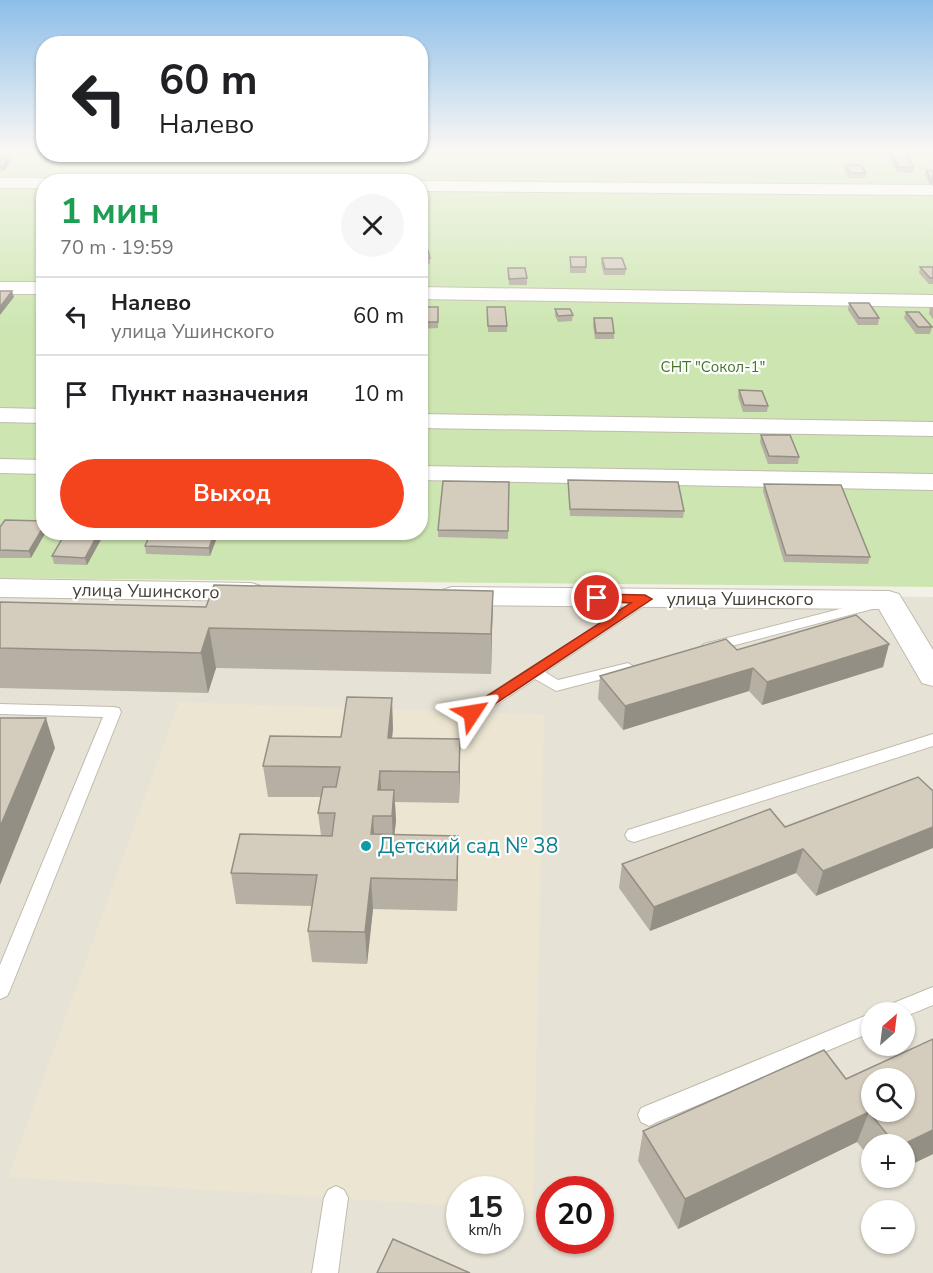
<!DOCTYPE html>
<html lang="ru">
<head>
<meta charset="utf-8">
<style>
  :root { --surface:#fff; --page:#f6f6f6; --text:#202124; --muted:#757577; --line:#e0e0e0; --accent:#f4441e }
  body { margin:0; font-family:"Nunito Sans",sans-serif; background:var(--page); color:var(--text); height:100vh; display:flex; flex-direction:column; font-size:22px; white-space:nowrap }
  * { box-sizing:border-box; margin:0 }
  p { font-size:20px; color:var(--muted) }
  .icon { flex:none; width:33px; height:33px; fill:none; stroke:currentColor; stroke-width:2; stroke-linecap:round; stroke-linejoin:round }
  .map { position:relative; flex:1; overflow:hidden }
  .panel { position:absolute; left:36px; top:174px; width:392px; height:366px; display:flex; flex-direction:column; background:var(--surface); border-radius:24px; box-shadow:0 2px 4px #0004 }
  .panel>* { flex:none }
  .banner { position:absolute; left:36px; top:36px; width:392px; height:126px; border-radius:24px; box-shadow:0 2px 4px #0004; background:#fff; color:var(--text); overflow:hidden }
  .needle { width:39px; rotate:28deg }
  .fabs { position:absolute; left:861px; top:1002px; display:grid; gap:12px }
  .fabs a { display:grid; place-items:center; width:54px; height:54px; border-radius:50%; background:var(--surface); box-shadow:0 2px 4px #0004; font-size:30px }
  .speed { position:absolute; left:446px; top:1176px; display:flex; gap:12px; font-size:30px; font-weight:700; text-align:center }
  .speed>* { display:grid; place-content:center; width:78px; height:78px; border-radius:50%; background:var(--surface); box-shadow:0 2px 4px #0004; line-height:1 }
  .speed small { font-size:15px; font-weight:400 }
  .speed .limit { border:9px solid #d22; background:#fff; color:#111 }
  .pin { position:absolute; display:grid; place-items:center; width:51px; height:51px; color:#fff; margin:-26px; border:3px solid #fff; border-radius:50%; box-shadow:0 2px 6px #0007 }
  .me { position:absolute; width:66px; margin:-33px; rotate:57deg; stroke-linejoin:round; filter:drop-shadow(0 0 4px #0008) }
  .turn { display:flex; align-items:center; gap:21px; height:126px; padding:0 24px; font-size:27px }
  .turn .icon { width:78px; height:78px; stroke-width:2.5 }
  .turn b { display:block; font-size:42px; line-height:51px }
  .round { display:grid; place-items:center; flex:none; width:63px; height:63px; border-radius:32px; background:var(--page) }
  .head { display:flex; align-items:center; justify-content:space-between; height:102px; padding:0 24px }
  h1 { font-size:36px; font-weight:700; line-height:45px; color:#1e9e55 }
  .button { display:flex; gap:12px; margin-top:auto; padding:12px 24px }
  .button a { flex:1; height:69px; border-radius:36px; background:var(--accent); color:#fff; font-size:24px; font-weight:700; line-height:69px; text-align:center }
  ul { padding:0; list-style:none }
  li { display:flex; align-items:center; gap:18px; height:78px; padding:0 24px; border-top:2px solid var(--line) }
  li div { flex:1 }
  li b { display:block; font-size:22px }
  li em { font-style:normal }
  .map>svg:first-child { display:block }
  .residential { fill:#e7e2d6; fill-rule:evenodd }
  .education { fill:#ece5d2 }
  .green { fill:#cde6b1; fill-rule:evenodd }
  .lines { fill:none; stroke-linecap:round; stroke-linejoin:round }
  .service-casing { stroke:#c1bbad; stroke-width:2 }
  .minor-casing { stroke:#c1bbad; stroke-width:2 }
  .service { fill:#fff; fill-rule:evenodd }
  .minor { fill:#fff; fill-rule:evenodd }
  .wall { fill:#b6afa3 }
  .shaded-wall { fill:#948f84 }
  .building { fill:#d4ccbd; stroke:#948f84; stroke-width:1.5; fill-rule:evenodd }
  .route { fill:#f4441e; stroke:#9f2c14; stroke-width:1.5 }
  .culture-dot { fill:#0f9aa8; stroke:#fff; stroke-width:2 }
  .labels { text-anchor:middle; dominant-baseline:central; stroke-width:4.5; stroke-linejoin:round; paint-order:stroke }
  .far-park-label { font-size:15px; fill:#45762b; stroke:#fff }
  .street-label { font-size:18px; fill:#464036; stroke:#fff }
  .near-culture-label { font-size:21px; fill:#0d838f; stroke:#fff; text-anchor:start }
</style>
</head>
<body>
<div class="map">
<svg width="933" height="1273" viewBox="0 0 933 1273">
  <rect width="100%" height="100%" fill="#f3f0e7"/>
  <path class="residential" d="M0,590L933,597V1273H0ZM872,1012H904V1046H872ZM872,1078H904V1112H872ZM872,1144H904V1178H872ZM459,1190H510V1240H459ZM549,1190H600V1240H549ZM872,1210H904V1244H872Z"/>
  <polygon class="education" points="179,702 544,715 533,1211 510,1210 510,1190 459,1190 459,1206 8,1177"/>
  <path class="green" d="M0,149H43L44,154H420V149H933V587L0,578ZM44,182H420V532H44Z"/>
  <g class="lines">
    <defs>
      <g id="service">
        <polygon points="645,595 652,599 650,602 545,672 558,680 628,663 636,668 633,671 556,691 535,679 478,717 466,717 464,713 466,709"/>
        <polygon points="875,600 882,604 880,607 709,652 701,647 704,644"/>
        <polygon points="0,704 113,707 119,708 121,712 10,990 7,996 0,999 0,965 103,717 0,714"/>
        <polygon points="933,734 933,746 634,842 628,840 625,835 628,830"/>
        <polygon points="933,987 933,1005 904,1017 904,1012 883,1012 886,1006"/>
        <polygon points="872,1013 872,1032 657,1122 649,1126 641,1122 638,1115 641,1108"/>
        <polygon points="336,1186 344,1190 348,1198 338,1273 312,1273 324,1198 328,1190"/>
      </g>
      <g id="minor">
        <polygon points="0,178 44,178 51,182 44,182 44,188 0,188"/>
        <polygon points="420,181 933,185 933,195 420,191"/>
        <rect x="0" y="282" width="44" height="12"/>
        <polygon points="420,287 933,295 933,307 420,299"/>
        <polygon points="0,408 44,409 44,423 0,422"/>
        <polygon points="420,414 933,422 933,436 420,428"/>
        <polygon points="0,459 44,460 44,474 0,473"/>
        <polygon points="420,466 933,474 933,490 420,480"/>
        <polygon points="0,579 251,583 261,586 265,592 261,598 251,601 0,597"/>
        <polygon points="452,587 889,591 899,594 933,650 933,686 922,683 879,609 452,605 442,602 438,596 442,590"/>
      </g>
    </defs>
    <use href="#service" class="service-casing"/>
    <use href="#minor" class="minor-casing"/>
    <use href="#service" class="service"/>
    <use href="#minor" class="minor"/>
  </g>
  <g class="wall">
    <polygon points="889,149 914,168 913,173 897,172 888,154"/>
    <polygon points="0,158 9,158 10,163 3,172 0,172"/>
    <polygon points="845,165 866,173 865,178 849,178 844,170"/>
    <polygon points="926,170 933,171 933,186 930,185 925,175"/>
    <polygon points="420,250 430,258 430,264 420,265"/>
    <polygon points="570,257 586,267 586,273 570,273"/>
    <polygon points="602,258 626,269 625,275 604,275 601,264"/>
    <polygon points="920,267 933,267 933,284 929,284 919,273"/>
    <polygon points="508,268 527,278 527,285 509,285"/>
    <polygon points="849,303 879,318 878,325 858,325 848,310"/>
    <polygon points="420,307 438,307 438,328 420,329"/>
    <polygon points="487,307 507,326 507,332 488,332"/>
    <polygon points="930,307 933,307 933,319 929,314"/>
    <polygon points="555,309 573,315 572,321 558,322 555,316"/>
    <polygon points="906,312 932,327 930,334 916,334 904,318"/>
    <polygon points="594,318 614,333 614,339 595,339 593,325"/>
    <polygon points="739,390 768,406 767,412 743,412 738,397"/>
    <polygon points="761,435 799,457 798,464 768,464 760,442"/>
    <polygon points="568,480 684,511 683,518 570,516"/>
    <polygon points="509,482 508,539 438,537 438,530"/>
    <polygon points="764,484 870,557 868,564 784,562 763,491"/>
    <polygon points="44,521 31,558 0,558 0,527"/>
    <polygon points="66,532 104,532 104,534 87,565 54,564 52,556"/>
    <polygon points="219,532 210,556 146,554 145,546"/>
    <polygon points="493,591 491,674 216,668 208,693 0,688 0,602 206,607"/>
    <polygon points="889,644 883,667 762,705 749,691 623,730 598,699 600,676 737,650"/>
    <polygon points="393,728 392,738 460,770 459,803 395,802 396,821 394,835 458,836 457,911 373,909 367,964 312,962 308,931 312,906 236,904 231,873 321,835 318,813 321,797 268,797 263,766 341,737"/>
    <polygon points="918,777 816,896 796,873 650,931 619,888 622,864 785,827"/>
    <polygon points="846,1079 933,1154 904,1168 904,1144 872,1144 872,1161 857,1142 678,1229 638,1161 643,1131"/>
  </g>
  <g class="shaded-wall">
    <polygon points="9,158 10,163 3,172 2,167"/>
    <polygon points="12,291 14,297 0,315 0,307"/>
    <polygon points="44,526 44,532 46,532 31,558 29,551"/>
    <polygon points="99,532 104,532 104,534 87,565 85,558"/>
    <polygon points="215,532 219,532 210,556 209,548"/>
    <polygon points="493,591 492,630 491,674 491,634"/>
    <polygon points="209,628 216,668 208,693 201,653"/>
    <polygon points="889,644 883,667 762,705 767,682"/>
    <polygon points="753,668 749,691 623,730 625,706"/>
    <polygon points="392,698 393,728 389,768 388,738"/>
    <polygon points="46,718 55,748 0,885 0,827"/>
    <polygon points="460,739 460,770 459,803 459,772"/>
    <polygon points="380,771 382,802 378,790"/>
    <polygon points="394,790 396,821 393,847 392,816"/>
    <polygon points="373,816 375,847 371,834"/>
    <polygon points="933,827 933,848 816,896 823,871"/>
    <polygon points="458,836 458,867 457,911 457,880"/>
    <polygon points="803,849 796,873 650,931 654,907"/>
    <polygon points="371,878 373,909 367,964 365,932"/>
    <polygon points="869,1112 857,1142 678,1229 685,1199"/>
    <polygon points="933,1130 933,1154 904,1168 904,1144"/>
  </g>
  <g class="building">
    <polygon points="889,149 904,149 914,168 898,167"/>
    <polygon points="0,158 9,158 2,167 0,167"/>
    <polygon points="845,165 861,165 866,173 850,173"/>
    <polygon points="926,170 933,171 933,180 931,180"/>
    <polygon points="420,250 428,250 430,258 420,259"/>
    <polygon points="570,257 586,257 586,267 571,267"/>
    <polygon points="602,258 622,258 626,269 605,269"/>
    <polygon points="920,267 933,267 933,278 930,278"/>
    <polygon points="508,268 525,268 527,278 509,279"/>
    <polygon points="0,291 12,291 0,307"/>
    <polygon points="849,303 869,303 879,318 859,318"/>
    <rect x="420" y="307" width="18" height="15"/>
    <polygon points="487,307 505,307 507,326 488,326"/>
    <polygon points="555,309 570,309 573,315 558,316"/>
    <polygon points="906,312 919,312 932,327 918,327"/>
    <polygon points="594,318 612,318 614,333 596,333"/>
    <polygon points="739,390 762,391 768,406 744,405"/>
    <polygon points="761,435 790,435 799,457 769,456"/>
    <polygon points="568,480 678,482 684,511 570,509"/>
    <polygon points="443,481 509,482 508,531 438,530"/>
    <polygon points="764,484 841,485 870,557 786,555"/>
    <polygon points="5,520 44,521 44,526 29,551 0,550 0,527"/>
    <polygon points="66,532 99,532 85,558 52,556"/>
    <polygon points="151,532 215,532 209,548 145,546"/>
    <polygon points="214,585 493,591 491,634 209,628 201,653 0,648 0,602 206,607"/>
    <polygon points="856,615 889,644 767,682 753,668 625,706 600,676 726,639 737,650"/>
    <polygon points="347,697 392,698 388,738 460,739 459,772 380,771 378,790 394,790 392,816 373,816 371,834 458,836 457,880 371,878 365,932 308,931 317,875 231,873 240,834 332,836 335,813 318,813 323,787 336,787 340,767 263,766 270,736 341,737"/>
    <polygon points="0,718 46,718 0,827"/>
    <polygon points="918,777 933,791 933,827 823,871 803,849 654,907 622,864 770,809 785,827"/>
    <path d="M933,1039V1130L904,1144H895L869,1112L685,1199L643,1131L824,1050L846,1079ZM872,1078H904V1112H872Z"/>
    <polygon points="393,1239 470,1273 377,1273"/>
  </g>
  <linearGradient id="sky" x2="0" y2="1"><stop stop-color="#8dbeea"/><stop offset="0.46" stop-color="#faf8f4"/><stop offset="1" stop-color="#faf8f4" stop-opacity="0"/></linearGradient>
  <rect width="933" height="327" fill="url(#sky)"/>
  <polygon class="route" points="597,594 645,595 652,599 477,716 467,716 465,713 467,709 631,603 593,601 591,598 593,596"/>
  <circle class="culture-dot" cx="366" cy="846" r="6"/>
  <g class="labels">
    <g class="far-park-label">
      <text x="713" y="367">СНТ "Сокол-1"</text>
    </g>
    <g class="street-label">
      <text transform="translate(146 591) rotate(1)">улица Ушинского</text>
      <text x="740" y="599">улица Ушинского</text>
    </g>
    <g class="near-culture-label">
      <text x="378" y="846">Детский сад № 38</text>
    </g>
  </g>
</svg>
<div class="fabs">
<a><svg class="needle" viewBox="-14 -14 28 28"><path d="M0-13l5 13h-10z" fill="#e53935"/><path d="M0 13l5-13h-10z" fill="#757577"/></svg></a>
<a><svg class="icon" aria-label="search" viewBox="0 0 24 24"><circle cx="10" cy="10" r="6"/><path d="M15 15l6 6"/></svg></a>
<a>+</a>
<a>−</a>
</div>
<div class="speed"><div>15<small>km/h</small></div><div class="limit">20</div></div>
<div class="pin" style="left:597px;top:598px;background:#d93025"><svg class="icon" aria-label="arrive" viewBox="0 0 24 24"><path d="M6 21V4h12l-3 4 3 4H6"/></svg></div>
<svg class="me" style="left:472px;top:713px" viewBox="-20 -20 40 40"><path d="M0-17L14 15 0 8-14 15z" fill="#f4441e" stroke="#fff" stroke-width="4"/></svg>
<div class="banner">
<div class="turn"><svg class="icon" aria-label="left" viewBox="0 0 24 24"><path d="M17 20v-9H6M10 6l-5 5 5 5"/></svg><div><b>60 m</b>Налево</div></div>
</div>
<section class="panel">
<div class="head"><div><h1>1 мин</h1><p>70 m · 19:59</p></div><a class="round"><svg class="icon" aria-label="close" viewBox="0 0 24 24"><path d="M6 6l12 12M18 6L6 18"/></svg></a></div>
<ul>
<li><svg class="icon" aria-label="left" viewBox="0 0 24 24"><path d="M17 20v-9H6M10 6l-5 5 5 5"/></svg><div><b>Налево</b><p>улица Ушинского</p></div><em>60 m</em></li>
<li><svg class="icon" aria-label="arrive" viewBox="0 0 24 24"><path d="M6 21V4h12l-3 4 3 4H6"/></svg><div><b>Пункт назначения</b></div><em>10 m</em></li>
</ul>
<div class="button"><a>Выход</a></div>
</section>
</div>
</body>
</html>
